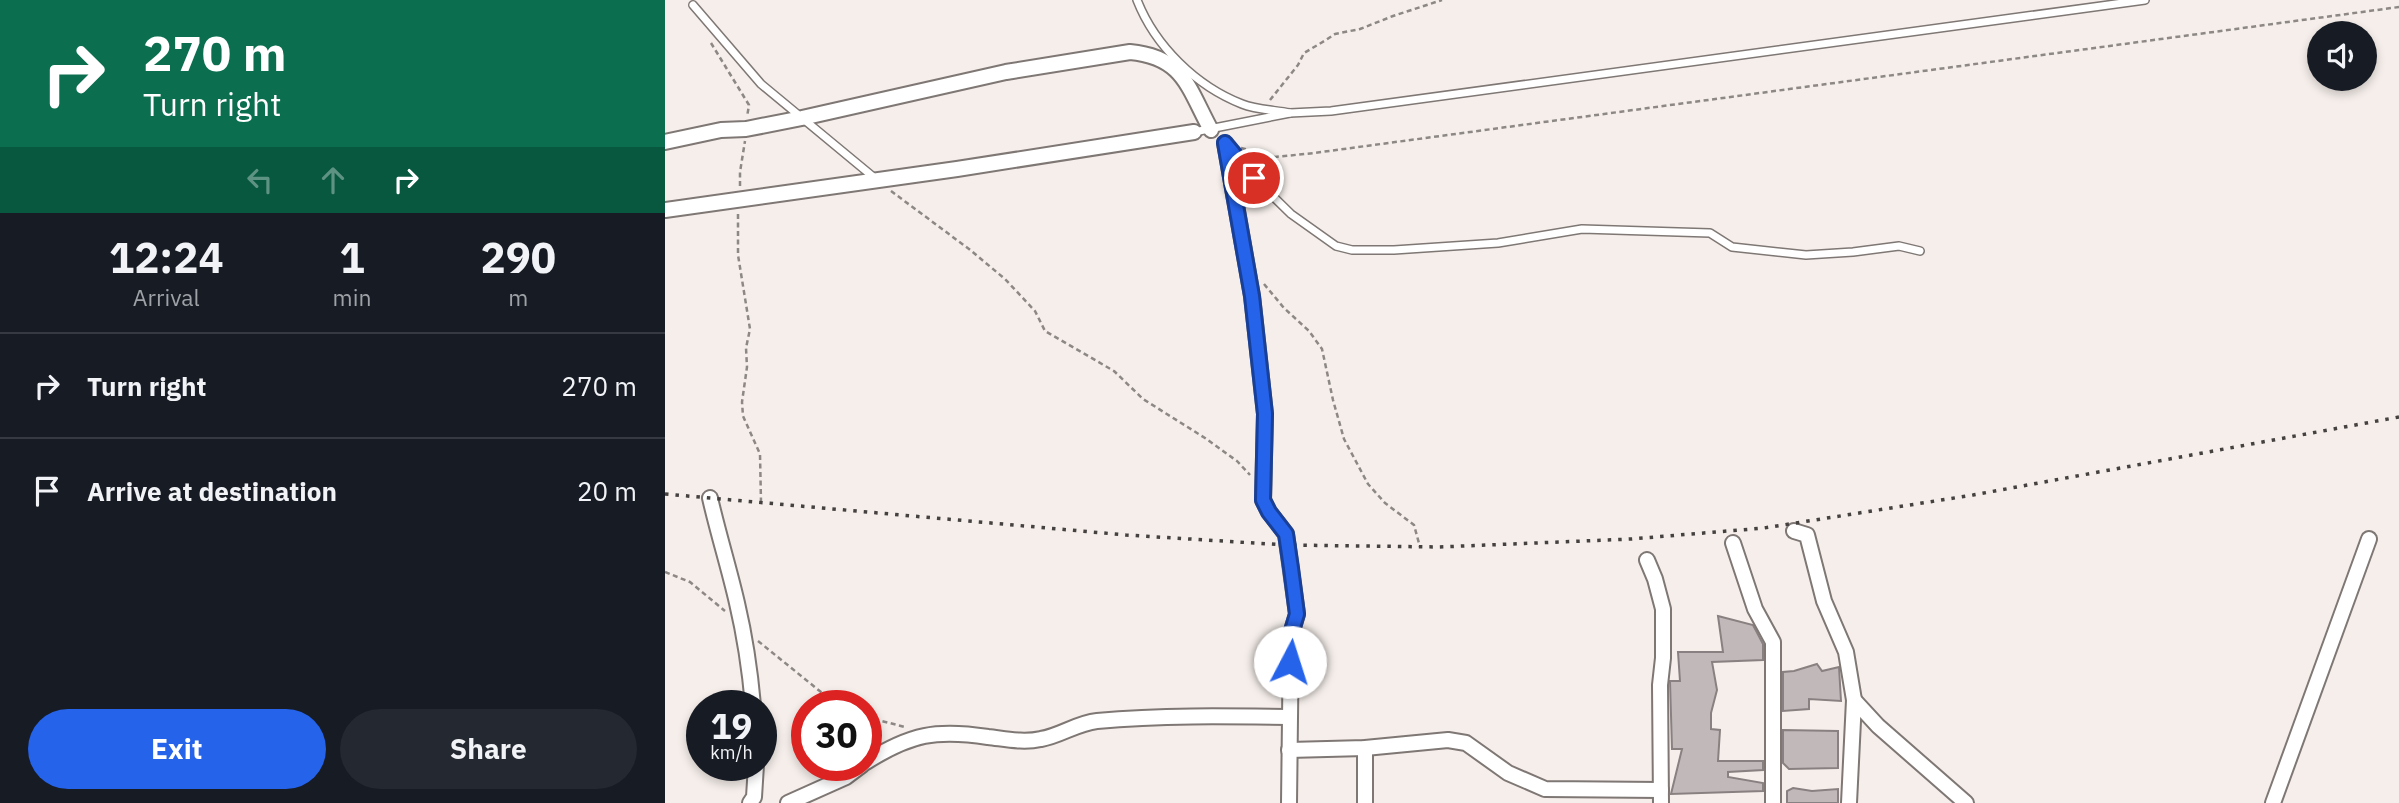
<!DOCTYPE html>
<html lang="en">
<head>
<meta charset="utf-8">
<style>
  :root { --surface:#171b24; --page:#242831; --text:#f1f3f6; --muted:#9ea1a6; --line:#363941; --accent:#2563eb }
  body { margin:0; font-family:"IBM Plex Sans",sans-serif; background:var(--page); color:var(--text); height:100vh; display:flex; flex-direction:column; font-size:26px; white-space:nowrap }
  * { box-sizing:border-box; margin:0 }
  p { font-size:23px; color:var(--muted) }
  .icon { flex:none; width:38px; height:38px; fill:none; stroke:currentColor; stroke-width:2; stroke-linecap:round; stroke-linejoin:round }
  .map { position:relative; flex:1; overflow:hidden }
  .sheet { display:flex; flex-direction:column; background:var(--surface); width:665px }
  .sheet>* { flex:none }
  .guide { background:#0b6e4f; color:#fff; overflow:hidden }
  .buttons { position:absolute; left:1642px; top:21px; display:grid; gap:14px }
  .buttons a { display:grid; place-items:center; width:70px; height:70px; border-radius:50%; background:var(--surface); box-shadow:0 4px 10px #0003; font-size:35px }
  .speed { position:absolute; left:21px; top:690px; display:flex; gap:14px; font-size:35px; font-weight:700; text-align:center }
  .speed>* { display:grid; place-content:center; width:91px; height:91px; border-radius:50%; background:var(--surface); box-shadow:0 4px 10px #0003; line-height:1 }
  .speed small { font-size:18px; font-weight:400 }
  .speed .limit { border:10px solid #d22; background:#fff; color:#111 }
  .pin { position:absolute; display:grid; place-items:center; width:60px; height:60px; color:#fff; margin:-30px; border:4px solid #fff; border-radius:50%; box-shadow:0 2px 7px #0007 }
  .me { position:absolute; width:77px; margin:-38px; rotate:5deg; stroke-linejoin:round; filter:drop-shadow(0 0 5px #0008) }
  .turn { display:flex; align-items:center; gap:24px; height:147px; padding:0 28px; font-size:32px }
  .turn .icon { width:91px; height:91px; stroke-width:2.5 }
  .turn b { display:block; font-size:49px; line-height:60px }
  .lanes { display:flex; align-items:center; height:66px; padding:0 28px; background:#0003; justify-content:center; gap:35px; direction:ltr }
  .lanes .off { opacity:.35 }
  .eta { display:flex; justify-content:space-evenly; align-items:center; height:119px; text-align:center }
  .eta b { font-size:42px; font-weight:800; line-height:49px }
  .primary-button { display:flex; gap:14px; margin-top:auto; padding:14px 28px }
  .primary-button a { flex:1; height:80px; border-radius:42px; background:var(--accent); color:#fff; font-size:28px; font-weight:800; line-height:80px; text-align:center }
  .primary-button a+a { background:var(--page); color:var(--text) }
  ul { padding:0; list-style:none }
  li { display:flex; align-items:center; gap:21px; height:105px; padding:0 28px; border-top:2px solid var(--line) }
  li div { flex:1 }
  li b { display:block; font-size:26px }
  li em { font-style:normal }
  main { display:flex; flex:1; min-height:0 }
  .map>svg:first-child { display:block }
  .building { fill:#c1b9b9; stroke:#898181; stroke-width:2 }
  .lines { fill:none; stroke-linecap:round; stroke-linejoin:round }
  .lane-casing { stroke:#7e7774; stroke-width:10 }
  .street-casing { stroke:#7e7774; stroke-width:18 }
  .path { stroke:#8d8885; stroke-width:2.5; stroke-dasharray:5 3.5; stroke-linecap:butt }
  .lane { stroke:#fff; stroke-width:7 }
  .street { stroke:#fff; stroke-width:14 }
  .rail { stroke:#454140; stroke-width:3.5; stroke-dasharray:3.5 7; stroke-linecap:butt }
  .route-casing { stroke:#184099; stroke-width:18 }
  .route { stroke:#2563eb; stroke-width:12 }
</style>
</head>
<body>
<main>
<section class="sheet">
<div class="guide">
<div class="turn"><svg class="icon" aria-label="right" viewBox="0 0 24 24"><path d="M7 20v-9h11M14 6l5 5-5 5"/></svg><div><b>270 m</b>Turn right</div></div>
<div class="lanes"><svg class="icon off" aria-label="left" viewBox="0 0 24 24"><path d="M17 20v-9H6M10 6l-5 5 5 5"/></svg><svg class="icon off" aria-label="ahead" viewBox="0 0 24 24"><path d="M12 20V5M6 11l6-6 6 6"/></svg><svg class="icon" aria-label="right" viewBox="0 0 24 24"><path d="M7 20v-9h11M14 6l5 5-5 5"/></svg></div>
</div>
<div class="eta">
<div><b>12:24</b><p>Arrival</p></div>
<div><b>1</b><p>min</p></div>
<div><b>290</b><p>m</p></div>
</div>
<ul>
<li><svg class="icon" aria-label="right" viewBox="0 0 24 24"><path d="M7 20v-9h11M14 6l5 5-5 5"/></svg><div><b>Turn right</b></div><em>270 m</em></li>
<li><svg class="icon" aria-label="arrive" viewBox="0 0 24 24"><path d="M6 21V4h12l-3 4 3 4H6"/></svg><div><b>Arrive at destination</b></div><em>20 m</em></li>
</ul>
<div class="primary-button"><a>Exit</a><a>Share</a></div>
</section>
<div class="map">
<svg width="1734" height="803" viewBox="0 0 1734 803">
  <rect width="100%" height="100%" fill="#f5eeea"/>
  <g class="building">
    <polygon points="1053,616 1088,625 1098,644 1098,660 1047,662 1052,690 1046,713 1046,729 1055,730 1053,761 1098,761 1098,770 1063,772 1063,777 1098,783 1098,791 1006,794 1017,749 1007,749 1005,681 1015,681 1013,652 1058,652"/>
    <polygon points="1152,664 1157,671 1174,667 1176,701 1144,699 1144,709 1118,711 1118,672 1129,671"/>
    <polygon points="1118,730 1173,731 1173,768 1124,769 1118,763"/>
    <polygon points="1128,788 1147,791 1173,789 1173,803 1122,803 1122,791"/>
  </g>
  <g class="lines">
    <defs>
      <g id="lane">
        <path d="M472,0C490,46 531,86 577,104C592,110 610,110 625,113L529,132"/>
        <polyline points="28,5 96,84 212,180"/>
        <polyline points="625,113 666,111 1480,0"/>
        <polyline points="564,149 577,166 626,214 671,246 687,250 729,250 833,243 917,229 1045,233 1067,247 1141,255 1188,252 1234,246 1255,251"/>
      </g>
      <g id="street">
        <path d="M0,142L56,130L81,129L137,118L341,72L465,52C519,57 523,88 546,130"/>
        <polyline points="560,143 587,296 600,414 598,500 604,512 621,534 632,614 626,634 624,803"/>
        <polyline points="0,210 292,169 529,132"/>
        <path d="M45,498C53,533 64,568 72,603C80,637 85,671 88,705"/>
        <polyline points="1129,531 1142,535 1159,601 1181,652 1189,700 1184,803"/>
        <polyline points="1068,543 1090,609 1108,642 1108,803"/>
        <polyline points="982,560 990,579 998,609 998,658 995,685 996,803"/>
        <polyline points="1189,700 1213,726 1301,803"/>
        <polyline points="700,748 700,803"/>
        <polyline points="624,750 700,748 783,740 801,743 843,773 880,789 996,790"/>
        <path d="M201,762C246,734 271,729 323,737C341,739 358,743 376,739C395,736 412,723 432,721C496,715 559,716 624,717"/>
        <polyline points="85,803 89,797 91,765"/>
        <polyline points="123,803 181,777 197,765"/>
        <polyline points="1608,803 1704,539"/>
      </g>
    </defs>
    <use href="#lane" class="lane-casing"/>
    <use href="#street" class="street-casing"/>
    <g class="path">
      <polyline points="46,43 84,105 82,117"/>
      <polyline points="605,100 633,65 639,53 661,40 670,34 695,29 728,16 777,0"/>
      <polyline points="576,148 610,157 649,153 1734,7"/>
      <polyline points="75,186 75,172 80,141"/>
      <polyline points="226,191 304,249 340,279 370,311 380,331 449,371 478,399 540,438 572,461 585,475"/>
      <polyline points="73,214 73,255 85,329 81,348 82,367 77,402 78,416 95,454 96,502"/>
      <polyline points="599,284 619,308 644,331 657,349 668,400 679,439 703,484 720,503 749,525 755,547"/>
      <polyline points="0,572 25,582 60,611"/>
      <polyline points="93,641 172,705"/>
      <polyline points="201,717 240,727"/>
    </g>
    <use href="#lane" class="lane"/>
    <use href="#street" class="street"/>
    <polyline class="rail" points="0,494 461,535 621,545 774,547 966,539 1099,528 1308,495 1734,417"/>
  </g>
  <g class="lines">
    <defs>
      <polyline id="route" points="589,178 560,143 587,296 600,414 598,500 604,512 621,534 626,568 632,614 626,634 625,662"/>
    </defs>
    <use href="#route" class="route-casing"/>
    <use href="#route" class="route"/>
  </g>
</svg>
<div class="buttons">
<a><svg class="icon" aria-label="sound" viewBox="0 0 24 24"><path d="M4 9h4l5-4v14l-5-4H4zM17 9q2 3 0 6"/></svg></a>
</div>
<div class="speed"><div>19<small>km/h</small></div><div class="limit">30</div></div>
<div class="pin" style="left:589px;top:178px;background:#d93025"><svg class="icon" aria-label="arrive" viewBox="0 0 24 24"><path d="M6 21V4h12l-3 4 3 4H6"/></svg></div>
<svg class="me" style="left:625px;top:662px" viewBox="-20 -20 40 40"><circle r="19" fill="#fff"/><path d="M0-13L10 11 0 6-10 11z" fill="#2563eb"/></svg>
</div>
</main>
</body>
</html>
